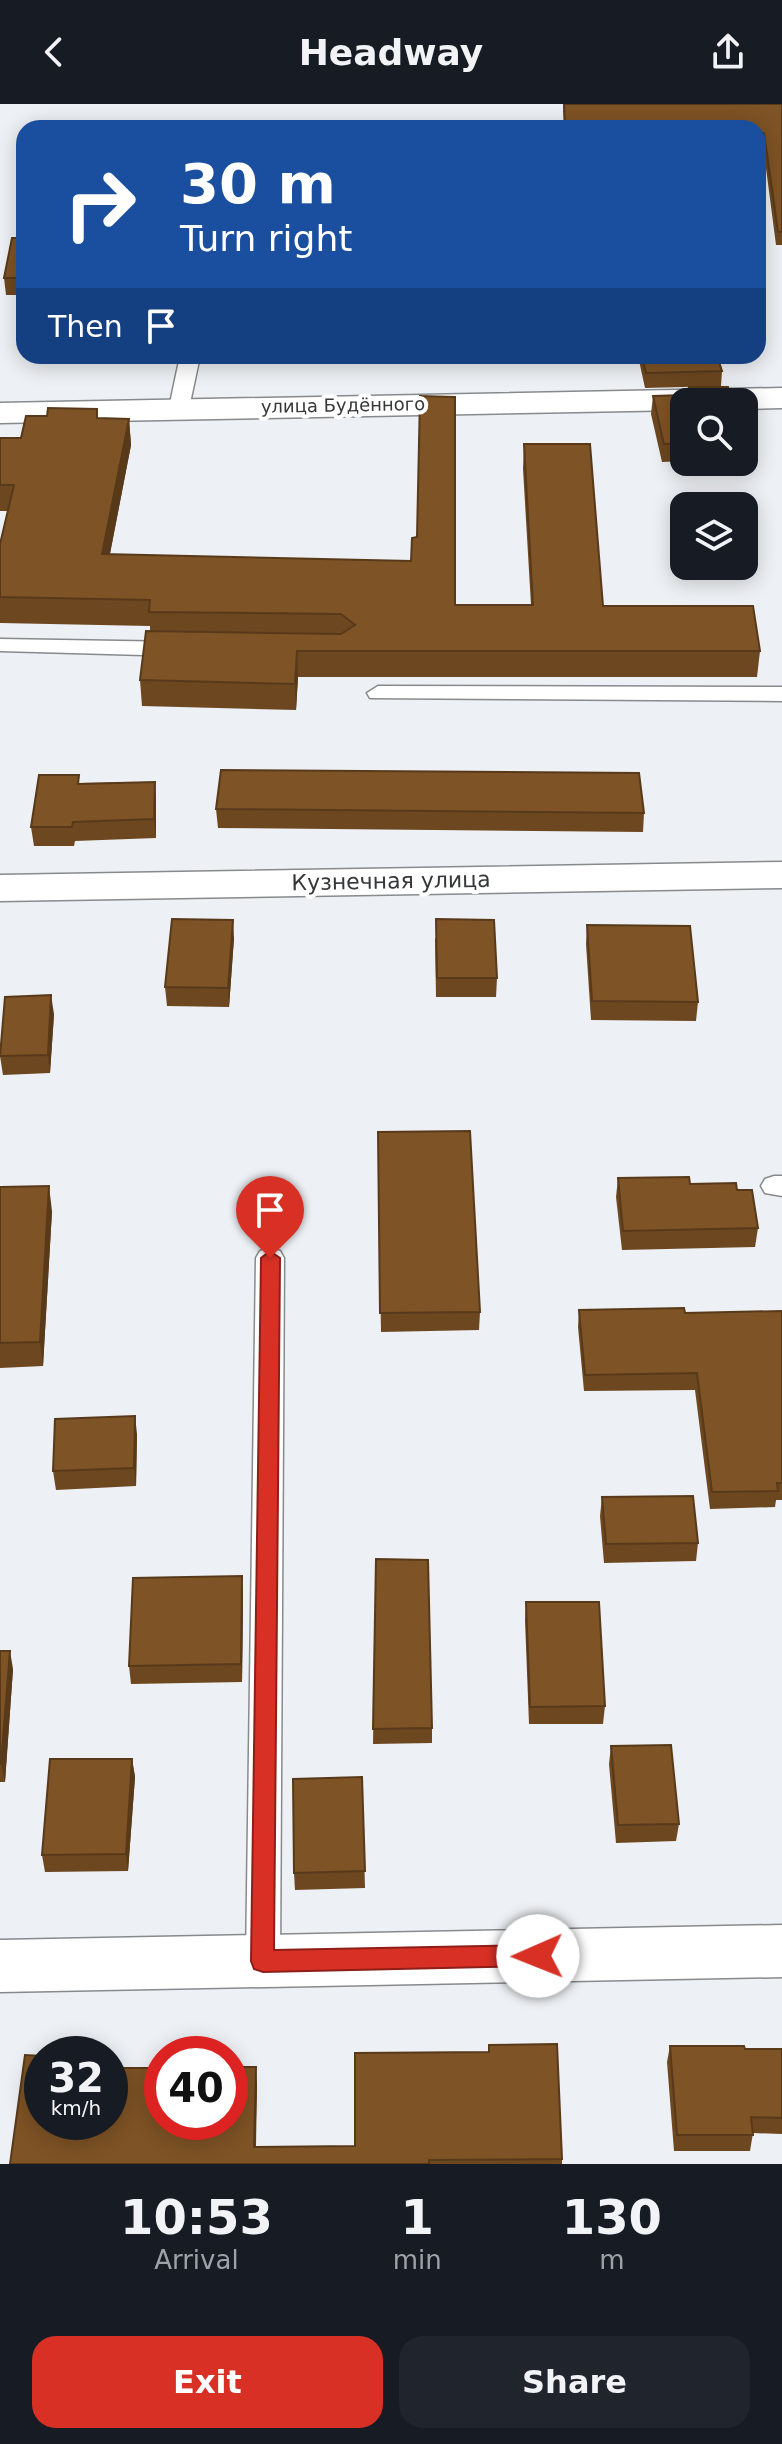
<!DOCTYPE html>
<html lang="en">
<head>
<meta charset="utf-8">
<style>
  :root { --surface:#171b24; --page:#20242c; --text:#f1f3f6; --muted:#9ea1a6; --accent:#d93025 }
  body { margin:0; font-family:"DejaVu Sans",sans-serif; background:var(--page); color:var(--text); height:100vh; display:flex; flex-direction:column; font-size:30px; white-space:nowrap }
  * { box-sizing:border-box; margin:0 }
  p { font-size:26px; color:var(--muted) }
  .icon { flex:none; width:44px; height:44px; fill:none; stroke:currentColor; stroke-width:2; stroke-linecap:round; stroke-linejoin:round }
  .map { position:relative; height:2060px; overflow:hidden }
  .side { display:flex; flex-direction:column; background:var(--surface); flex:1 }
  .side>* { flex:none }
  .hud { position:absolute; left:16px; top:16px; width:750px; height:244px; border-radius:24px; box-shadow:0 4px 20px #0003; background:#1a4fa0; color:#fff; overflow:hidden }
  .controls { position:absolute; left:670px; top:284px; display:grid; gap:16px }
  .controls a { display:grid; place-items:center; width:88px; height:88px; border-radius:16px; background:var(--surface); box-shadow:0 4px 20px #0003; font-size:40px }
  .speed { position:absolute; left:24px; top:1932px; display:flex; gap:16px; font-size:40px; font-weight:700; text-align:center }
  .speed>* { display:grid; place-content:center; width:104px; height:104px; border-radius:50%; background:var(--surface); box-shadow:0 4px 20px #0003; line-height:1 }
  .speed small { font-size:20px; font-weight:400 }
  .speed .limit { border:12px solid #d22; background:#fff; color:#111 }
  .pin { position:absolute; display:grid; place-items:center; width:68px; height:68px; color:#fff; margin:-82px -34px; border-radius:50% 50% 50% 0; rotate:-45deg; box-shadow:0 0 8px #0007 }
  .pin .icon { rotate:45deg }
  .me { position:absolute; width:88px; margin:-44px; rotate:269deg; stroke-linejoin:round; filter:drop-shadow(0 0 6px #0008) }
  .turn { display:flex; align-items:center; gap:28px; height:168px; padding:0 32px; font-size:36px }
  .turn .icon { width:104px; height:104px; stroke-width:2.5 }
  .turn b { display:block; font-size:56px; line-height:68px }
  .then { display:flex; align-items:center; height:76px; padding:0 32px; background:#0003; gap:16px; font-size:30px }
  .eta { display:flex; justify-content:space-evenly; align-items:center; height:136px; text-align:center }
  .eta b { font-size:48px; font-weight:800; line-height:56px }
  .button { display:flex; gap:16px; margin-top:auto; padding:16px 32px }
  .button a { flex:1; height:92px; border-radius:24px; background:var(--accent); color:#fff; font-size:32px; font-weight:800; line-height:92px; text-align:center }
  .button a+a { background:var(--page); color:var(--text) }
  header { display:flex; justify-content:space-between; align-items:center; height:104px; padding:0 32px; background:var(--surface); font-size:36px; font-weight:800 }
  .map>svg:first-child { display:block }
  .lines { fill:none; stroke-linecap:round; stroke-linejoin:round }
  .service-casing { stroke:#878a8d; stroke-width:3 }
  .tertiary-casing { stroke:#878a8d; stroke-width:3 }
  .service { fill:#fff; fill-rule:evenodd }
  .tertiary { fill:#fff; fill-rule:evenodd }
  .wall { fill:#6c4720 }
  .shaded-wall { fill:#583a1a }
  .building { fill:#7e5325; stroke:#583a1a; stroke-width:2 }
  .route { fill:#d93025; stroke:#8d1f18; stroke-width:2 }
  .labels { text-anchor:middle; dominant-baseline:central; stroke-width:8; stroke-linejoin:round; paint-order:stroke }
  .far-street-label { font-size:18px; fill:#363739; stroke:#fff }
  .street-label { font-size:22px; fill:#363739; stroke:#fff }
</style>
</head>
<body>
<header><svg class="icon" aria-label="back" viewBox="0 0 24 24"><path d="M15 5l-7 7 7 7"/></svg>Headway<svg class="icon" aria-label="share" viewBox="0 0 24 24"><path d="M12 15V3M7 8l5-5 5 5M5 13v7h14v-7"/></svg></header>
<div class="map">
<svg width="782" height="2060" viewBox="0 0 782 2060">
  <rect width="100%" height="100%" fill="#edf0f4"/>
  <g class="lines">
    <defs>
      <g id="service">
        <polygon points="180,252 200,252 189,304 179,310 169,304"/>
        <polygon points="0,535 180,538 191,545 180,552 0,547"/>
        <polygon points="378,582 782,583 782,597 370,594 367,589"/>
        <polygon points="774,1072 782,1072 782,1092 765,1089 761,1082 765,1075"/>
        <polygon points="270,1144 280,1147 284,1154 280,1857 275,1868 263,1872 251,1868 246,1857 256,1154 260,1147"/>
      </g>
      <g id="tertiary">
        <polygon points="782,284 782,304 744,305 744,298 684,298 684,306 0,319 0,299"/>
        <polygon points="782,758 782,784 0,797 0,771"/>
        <polygon points="782,1821 782,1873 0,1888 0,1836"/>
      </g>
    </defs>
    <use href="#service" class="service-casing"/>
    <use href="#tertiary" class="tertiary-casing"/>
    <use href="#service" class="service"/>
    <use href="#tertiary" class="tertiary"/>
  </g>
  <g class="wall">
    <polygon points="563,0 782,0 782,141 776,141 763,41 758,41 758,24 564,24"/>
    <polygon points="24,134 24,191 6,191 4,174"/>
    <polygon points="638,252 717,252 722,267 721,282 645,284"/>
    <polygon points="653,292 684,298 684,357 662,358 651,310"/>
    <polygon points="98,314 129,315 131,341 110,450 455,501 531,501 523,365 524,340 603,502 760,547 757,573 298,573 296,606 142,602 140,576 150,527 150,522 0,519 0,440 8,407 0,407 0,334 21,334"/>
    <polygon points="155,678 156,696 156,734 75,737 74,742 34,742 31,723 80,679"/>
    <polygon points="216,705 644,709 643,728 218,724"/>
    <polygon points="587,821 698,898 696,917 591,916 586,840"/>
    <polygon points="234,834 229,903 167,902 165,883"/>
    <polygon points="435,834 497,874 496,893 436,893"/>
    <polygon points="54,910 50,969 3,971 0,952"/>
    <polygon points="378,1028 480,1208 479,1226 381,1228"/>
    <polygon points="618,1074 737,1086 758,1124 755,1143 622,1146 616,1093"/>
    <polygon points="0,1083 52,1107 43,1262 0,1264"/>
    <polygon points="579,1206 685,1209 782,1207 782,1396 776,1396 775,1403 710,1405 695,1286 584,1287 578,1223"/>
    <polygon points="137,1330 136,1382 56,1386 53,1367"/>
    <polygon points="602,1393 698,1439 696,1457 604,1459 600,1412"/>
    <polygon points="376,1455 432,1624 432,1639 373,1640"/>
    <polygon points="242,1472 243,1490 242,1578 131,1580 129,1562"/>
    <polygon points="526,1498 605,1602 603,1620 529,1620 525,1516"/>
    <polygon points="0,1547 13,1565 5,1678 0,1678"/>
    <polygon points="611,1642 679,1720 676,1737 616,1739 609,1660"/>
    <polygon points="132,1655 135,1673 128,1767 45,1768 42,1751"/>
    <polygon points="362,1673 365,1784 295,1786 294,1769"/>
    <polygon points="489,1941 562,2055 562,2060 10,2060 116,1964 257,1979 256,2043 355,2042 488,1948"/>
    <polygon points="670,1942 782,1945 782,2030 753,2029 750,2047 674,2047 667,1958"/>
  </g>
  <g class="shaded-wall">
    <polygon points="129,315 131,341 105,475 102,450"/>
    <polygon points="297,547 298,573 296,606 295,580"/>
    <polygon points="155,678 156,696 156,734 154,715"/>
    <polygon points="233,816 234,834 229,903 228,884"/>
    <polygon points="51,891 54,910 50,969 48,951"/>
    <polygon points="49,1082 52,1107 43,1262 40,1238"/>
    <polygon points="135,1312 137,1330 136,1382 134,1364"/>
    <polygon points="242,1472 243,1490 242,1578 241,1560"/>
    <polygon points="10,1547 13,1565 5,1678 1,1660"/>
    <polygon points="132,1655 135,1673 128,1767 126,1750"/>
    <polygon points="256,1963 257,1979 255,2058 254,2043"/>
  </g>
  <g class="building">
    <polygon points="564,0 782,0 782,128 778,128 764,29 758,29 758,24 565,24"/>
    <polygon points="12,134 24,134 24,174 4,174"/>
    <polygon points="642,252 717,252 722,267 646,269"/>
    <polygon points="689,283 728,283 733,298 684,298 684,339 664,340 653,292 686,291"/>
    <polygon points="420,292 455,293 455,501 533,501 524,340 590,340 603,502 753,502 760,547 297,547 295,580 140,576 146,527 341,530 355,521 341,510 149,508 150,496 0,493 0,440 14,381 0,381 0,334 21,334 26,312 47,312 48,304 97,305 97,314 129,315 102,450 411,457 412,434 417,433"/>
    <polygon points="221,666 639,669 644,709 216,705"/>
    <polygon points="39,671 79,671 78,680 155,678 154,715 73,718 72,723 31,723"/>
    <polygon points="172,815 233,816 228,884 165,883"/>
    <polygon points="436,815 494,816 497,874 437,874"/>
    <polygon points="587,821 690,822 698,898 592,897"/>
    <polygon points="51,891 48,951 0,952 5,893"/>
    <polygon points="470,1027 480,1208 380,1209 378,1028"/>
    <polygon points="689,1073 690,1080 736,1079 737,1086 752,1086 758,1124 623,1127 618,1074"/>
    <polygon points="49,1082 40,1238 0,1239 0,1083"/>
    <polygon points="684,1204 685,1209 782,1207 782,1379 777,1379 778,1387 712,1388 697,1269 585,1271 579,1206"/>
    <polygon points="135,1312 134,1364 53,1367 55,1315"/>
    <polygon points="693,1392 698,1439 606,1440 602,1393"/>
    <polygon points="376,1455 428,1456 432,1624 373,1625"/>
    <polygon points="242,1472 241,1560 129,1562 133,1474"/>
    <polygon points="526,1498 599,1498 605,1602 530,1603"/>
    <polygon points="0,1547 10,1547 1,1660 0,1660"/>
    <polygon points="671,1641 679,1720 618,1721 611,1642"/>
    <polygon points="50,1655 132,1655 126,1750 42,1751"/>
    <polygon points="362,1673 365,1767 294,1769 293,1675"/>
    <polygon points="557,1940 562,2055 429,2056 429,2060 10,2060 25,1951 42,1952 42,2018 110,2018 110,1954 115,1954 114,1964 162,1964 162,2018 230,2018 230,1963 256,1963 254,2043 355,2042 355,1949 489,1948 489,1941"/>
    <polygon points="670,1942 744,1942 745,1945 782,1945 782,2014 751,2013 753,2031 677,2031"/>
  </g>
  <polygon class="route" points="270,1147 280,1154 274,1846 538,1841 546,1844 549,1852 546,1859 538,1862 263,1868 254,1865 251,1857 261,1154"/>
  <g class="labels">
    <g class="far-street-label">
      <text transform="translate(343 301) rotate(-1)">улица Будённого</text>
    </g>
    <g class="street-label">
      <text transform="translate(391 777) rotate(-1)">Кузнечная улица</text>
    </g>
  </g>
</svg>
<div class="controls">
<a><svg class="icon" aria-label="search" viewBox="0 0 24 24"><circle cx="10" cy="10" r="6"/><path d="M15 15l6 6"/></svg></a>
<a><svg class="icon" aria-label="layers" viewBox="0 0 24 24"><path d="M12 4l9 5-9 5-9-5zM3 14l9 5 9-5"/></svg></a>
</div>
<div class="speed"><div>32<small>km/h</small></div><div class="limit">40</div></div>
<div class="pin" style="left:270px;top:1154px;background:#d93025"><svg class="icon" aria-label="arrive" viewBox="0 0 24 24"><path d="M6 21V4h12l-3 4 3 4H6"/></svg></div>
<svg class="me" style="left:538px;top:1852px" viewBox="-20 -20 40 40"><circle r="19" fill="#fff"/><path d="M0-13L10 11 0 6-10 11z" fill="#d93025"/></svg>
<div class="hud">
<div class="turn"><svg class="icon" aria-label="right" viewBox="0 0 24 24"><path d="M7 20v-9h11M14 6l5 5-5 5"/></svg><div><b>30 m</b>Turn right</div></div>
<div class="then">Then<svg class="icon" aria-label="arrive" viewBox="0 0 24 24"><path d="M6 21V4h12l-3 4 3 4H6"/></svg></div>
</div>
</div>
<section class="side">
<div class="eta">
<div><b>10:53</b><p>Arrival</p></div>
<div><b>1</b><p>min</p></div>
<div><b>130</b><p>m</p></div>
</div>
<div class="button"><a>Exit</a><a>Share</a></div>
</section>
</body>
</html>
